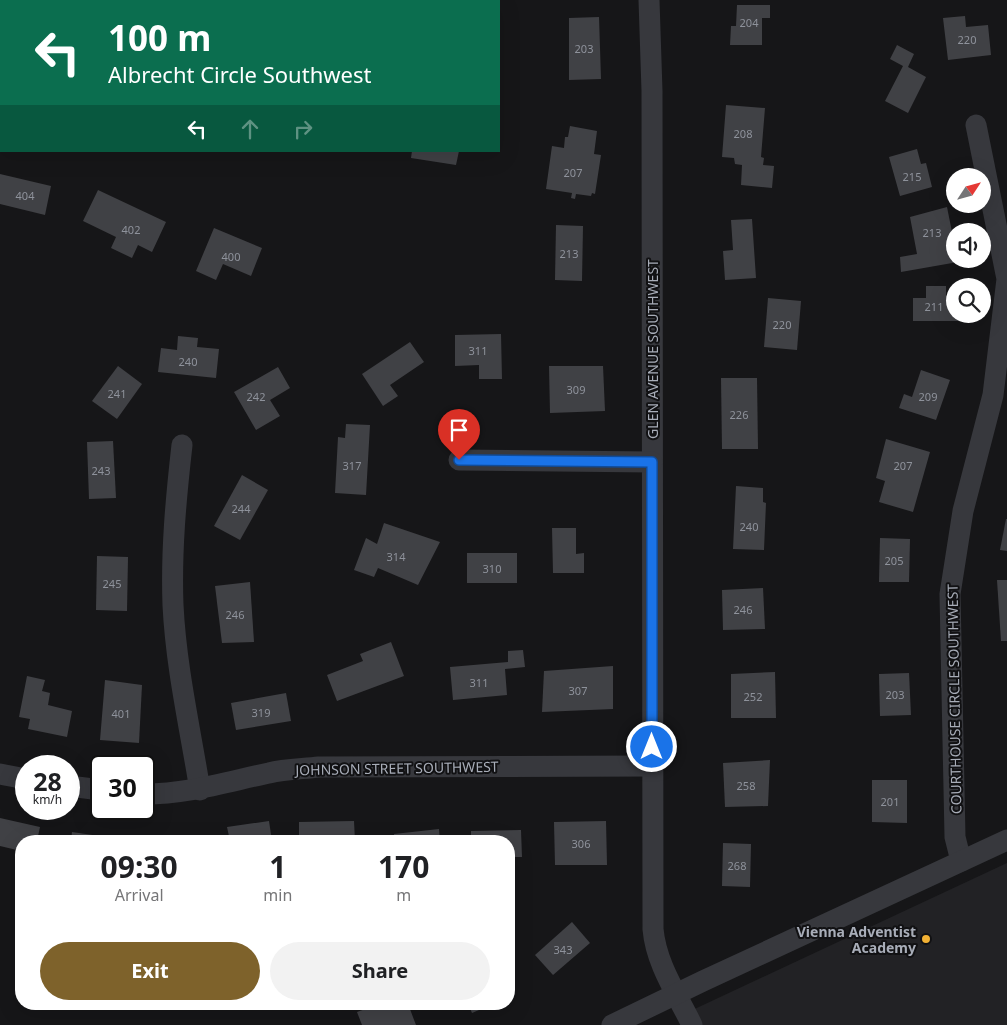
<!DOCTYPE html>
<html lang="en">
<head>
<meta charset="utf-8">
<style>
  :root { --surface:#fff; --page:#f2f2f2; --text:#202124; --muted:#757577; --accent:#7e622b }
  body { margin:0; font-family:"Noto Sans",sans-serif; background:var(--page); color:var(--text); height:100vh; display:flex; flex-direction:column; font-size:19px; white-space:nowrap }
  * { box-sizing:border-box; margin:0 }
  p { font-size:16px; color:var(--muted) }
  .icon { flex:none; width:28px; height:28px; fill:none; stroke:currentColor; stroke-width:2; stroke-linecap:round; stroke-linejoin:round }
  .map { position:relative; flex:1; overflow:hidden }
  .details { position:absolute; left:15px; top:835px; width:500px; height:175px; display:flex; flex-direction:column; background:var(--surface); border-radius:20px; box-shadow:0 5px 20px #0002 }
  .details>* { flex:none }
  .banner { position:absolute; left:0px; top:0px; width:500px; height:152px; box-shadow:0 5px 20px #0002; background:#0b6e4f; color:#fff; overflow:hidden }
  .needle { width:32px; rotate:54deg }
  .controls { position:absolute; left:946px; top:168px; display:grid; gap:10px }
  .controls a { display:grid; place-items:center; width:45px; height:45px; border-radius:50%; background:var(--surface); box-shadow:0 5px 20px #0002; font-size:25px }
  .speed { position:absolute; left:15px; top:755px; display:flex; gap:10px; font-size:25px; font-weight:700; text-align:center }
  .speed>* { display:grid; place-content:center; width:65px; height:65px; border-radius:50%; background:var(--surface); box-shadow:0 5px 20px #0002; line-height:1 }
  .speed small { font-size:12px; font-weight:400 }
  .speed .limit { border:2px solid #111; border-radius:8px; background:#fff; color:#111 }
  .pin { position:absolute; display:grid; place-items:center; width:42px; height:42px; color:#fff; margin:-51px -21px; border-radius:50% 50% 50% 0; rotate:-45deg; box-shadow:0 0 5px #0007 }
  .pin .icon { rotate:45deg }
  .me { position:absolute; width:55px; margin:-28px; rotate:0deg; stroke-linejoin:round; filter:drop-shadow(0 0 4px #0008) }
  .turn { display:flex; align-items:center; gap:18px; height:105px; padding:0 25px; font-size:22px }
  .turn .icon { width:65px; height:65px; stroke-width:2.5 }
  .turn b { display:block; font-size:35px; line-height:42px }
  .lanes { display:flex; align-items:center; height:48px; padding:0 25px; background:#0003; justify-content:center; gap:25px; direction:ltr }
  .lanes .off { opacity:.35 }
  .eta { display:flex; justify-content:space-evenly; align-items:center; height:85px; text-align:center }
  .eta b { font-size:30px; font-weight:700; line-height:35px }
  .cta { display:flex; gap:10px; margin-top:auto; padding:10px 25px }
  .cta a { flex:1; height:58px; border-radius:30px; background:var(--accent); color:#fff; font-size:20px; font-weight:700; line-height:58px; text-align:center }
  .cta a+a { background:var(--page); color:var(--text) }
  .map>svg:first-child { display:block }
  .built { fill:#222225 }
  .building { fill:#404145 }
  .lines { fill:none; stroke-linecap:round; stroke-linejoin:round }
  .minor { stroke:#37383d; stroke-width:21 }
  .route-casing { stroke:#114b97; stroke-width:12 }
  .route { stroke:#1a73e8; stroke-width:9 }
  .poi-dot { fill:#f2b134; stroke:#111113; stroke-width:2 }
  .labels { text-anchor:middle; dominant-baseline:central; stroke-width:4; stroke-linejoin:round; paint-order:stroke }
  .number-label { font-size:11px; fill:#8e929b }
  .street-label { font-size:14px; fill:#a8adb8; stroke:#111113 }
  .poi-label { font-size:14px; font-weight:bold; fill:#a8adb8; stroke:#111113; text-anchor:end }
</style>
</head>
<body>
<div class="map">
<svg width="1007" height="1025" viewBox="0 0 1007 1025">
  <rect width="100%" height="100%" fill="#161618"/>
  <polygon class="built" points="1007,863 1007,1025 689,1025 684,1014"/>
  <g class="building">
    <polygon points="737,5 770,5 770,18 762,18 762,45 730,45 731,26 736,26"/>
    <polygon points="965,16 966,27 988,25 991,55 948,60 943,18"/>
    <polygon points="599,17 601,79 569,80 569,18"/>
    <polygon points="897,45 914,54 908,67 926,77 908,113 885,101 903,66 890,59"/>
    <polygon points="726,105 765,108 761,157 764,158 763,165 774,166 772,188 741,185 742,165 735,164 734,158 722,157"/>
    <polygon points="570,126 597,131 594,154 601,155 595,194 592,193 591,196 576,194 575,199 571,198 572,193 546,189 552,146 564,148 565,137 568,137"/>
    <polygon points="917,149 921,164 926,163 932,187 900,196 889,157"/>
    <polygon points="412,151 459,151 456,165 411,158"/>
    <polygon points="0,174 51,186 45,215 0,204"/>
    <polygon points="98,190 166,222 152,252 138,245 132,258 111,248 116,237 83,221"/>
    <polygon points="947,207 955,247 955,259 957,259 958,262 901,272 900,257 917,254 910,217"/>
    <polygon points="752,219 756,278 725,280 723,251 733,250 731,220"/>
    <polygon points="556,225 583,226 582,281 555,280"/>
    <polygon points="214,228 262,248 251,276 223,264 216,280 196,271"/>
    <polygon points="926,286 946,286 946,296 955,296 955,314 959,314 959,321 913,321 913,298 926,298"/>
    <polygon points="768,298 801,301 797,350 764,347"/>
    <polygon points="501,334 502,379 479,379 479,365 455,366 455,335"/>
    <polygon points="178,336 198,338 197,347 219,349 216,378 158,372 161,348 177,350"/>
    <polygon points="410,342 424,362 390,385 398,396 383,406 362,374"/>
    <polygon points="118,366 142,384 117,419 92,401"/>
    <polygon points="549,366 603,366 605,411 550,413"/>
    <polygon points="278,367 290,388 270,400 280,416 256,430 234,392"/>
    <polygon points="921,370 950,380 936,420 899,408 904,394 912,397"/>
    <polygon points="721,378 757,378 758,449 722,449"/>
    <polygon points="346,424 370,425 366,495 335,493 338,437 345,438"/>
    <polygon points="886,439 930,452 913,512 879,502 885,481 876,478"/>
    <polygon points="113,441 116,498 89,499 87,442"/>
    <polygon points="242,475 268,490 240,540 214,526"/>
    <polygon points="736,486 763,488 763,502 766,503 764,550 733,549"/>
    <polygon points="1006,519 1007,519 1007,551 1000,550"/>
    <polygon points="384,523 440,542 418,585 378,568 374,577 354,570 366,538 377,544"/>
    <polygon points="552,528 576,528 576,554 584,553 584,573 553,573"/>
    <polygon points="880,538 910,539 909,582 879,582"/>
    <rect x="467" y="553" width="50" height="30"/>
    <polygon points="97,556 128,557 127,611 96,610"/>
    <polygon points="997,580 1007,580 1007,641 1001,641"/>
    <polygon points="250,582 254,642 222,643 215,586"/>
    <polygon points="763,588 765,629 723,630 722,590"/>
    <polygon points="391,642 404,676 337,701 327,675 363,661 360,654"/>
    <polygon points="523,650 525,667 505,669 507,695 453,700 450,667 508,662 508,651"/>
    <polygon points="613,666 613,709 542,712 544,671"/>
    <polygon points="775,672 776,718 731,718 731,674"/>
    <polygon points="909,673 911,715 880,716 879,674"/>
    <polygon points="27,676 45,680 42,691 50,693 48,705 72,711 67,737 28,729 30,719 19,717"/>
    <polygon points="105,680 142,685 139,743 100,740"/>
    <polygon points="286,693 291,721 236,730 231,703"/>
    <polygon points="770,760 768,806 725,807 723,763"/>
    <polygon points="872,780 907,780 907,823 872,822"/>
    <polygon points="0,818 40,827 37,841 21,841 21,851 0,846"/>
    <polygon points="269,821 272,841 230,841 227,827"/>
    <polygon points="354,821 355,841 299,841 299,822"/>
    <polygon points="606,821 607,865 555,865 554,822"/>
    <polygon points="439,829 440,841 395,841 394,834"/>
    <polygon points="521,830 522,857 509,857 509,841 471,841 471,831"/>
    <polygon points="72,832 113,838 113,841 71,841"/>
    <polygon points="148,835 190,836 190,841 148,841"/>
    <polygon points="723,843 751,844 750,887 722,886"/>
    <polygon points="572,922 590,943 553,975 535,955"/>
    <polygon points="379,1004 408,1004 416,1025 362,1025 357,1012"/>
    <polygon points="468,1004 493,1004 472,1013"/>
  </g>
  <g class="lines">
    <g class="minor">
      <path d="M649,0L652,91L653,929C656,964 677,994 692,1025"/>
      <polyline points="369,1 369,0"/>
      <polyline points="0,131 1,131"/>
      <path d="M182,445C176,498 171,551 173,605C176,667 190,728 200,790"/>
      <polyline points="459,460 652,462"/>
      <polyline points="0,774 26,779"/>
      <polyline points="69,786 101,790"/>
      <path d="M144,794C188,794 226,782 269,773C285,769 303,769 319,767L653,766"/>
      <polyline points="961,861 955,837 950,594 963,511 993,395 1007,279 976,125"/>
      <polyline points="612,1025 703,981 1007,840"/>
    </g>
  </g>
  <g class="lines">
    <defs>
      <polyline id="route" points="459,460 652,462 652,747"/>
    </defs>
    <use href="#route" class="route-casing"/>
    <use href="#route" class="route"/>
  </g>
  <circle class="poi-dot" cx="926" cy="939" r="5"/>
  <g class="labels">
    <g class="number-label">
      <text x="749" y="22">204</text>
      <text x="967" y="39">220</text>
      <text x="584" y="48">203</text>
      <text x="743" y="133">208</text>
      <text x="573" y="172">207</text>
      <text x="912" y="176">215</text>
      <text x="25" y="195">404</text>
      <text x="131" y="229">402</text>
      <text x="932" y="232">213</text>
      <text x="569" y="253">213</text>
      <text x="231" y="256">400</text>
      <text x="934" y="306">211</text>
      <text x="782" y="324">220</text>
      <text x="478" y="350">311</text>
      <text x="188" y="361">240</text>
      <text x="576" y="389">309</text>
      <text x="117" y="393">241</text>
      <text x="256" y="396">242</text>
      <text x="928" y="396">209</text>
      <text x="739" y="414">226</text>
      <text x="352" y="465">317</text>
      <text x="903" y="465">207</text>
      <text x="101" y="470">243</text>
      <text x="241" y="508">244</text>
      <text x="749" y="526">240</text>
      <text x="396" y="556">314</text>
      <text x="894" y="560">205</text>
      <text x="492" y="568">310</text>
      <text x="112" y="583">245</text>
      <text x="743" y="609">246</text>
      <text x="235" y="614">246</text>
      <text x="479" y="682">311</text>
      <text x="578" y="690">307</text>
      <text x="895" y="694">203</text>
      <text x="753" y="696">252</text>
      <text x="261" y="712">319</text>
      <text x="121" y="713">401</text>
      <text x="746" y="785">258</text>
      <text x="890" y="801">201</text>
      <text x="581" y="843">306</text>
      <text x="737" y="865">268</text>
      <text x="563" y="949">343</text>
    </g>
    <g class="street-label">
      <text transform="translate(652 349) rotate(-90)">GLEN AVENUE SOUTHWEST</text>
      <text transform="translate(954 699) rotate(-91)">COURTHOUSE CIRCLE SOUTHWEST</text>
      <text transform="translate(397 768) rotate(-1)">JOHNSON STREET SOUTHWEST</text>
    </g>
    <g class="poi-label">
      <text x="916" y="931">Vienna Adventist<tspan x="916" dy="16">Academy</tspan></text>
    </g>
  </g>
</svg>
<div class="controls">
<a><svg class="needle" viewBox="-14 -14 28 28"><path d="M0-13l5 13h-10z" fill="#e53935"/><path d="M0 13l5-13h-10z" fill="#757577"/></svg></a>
<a><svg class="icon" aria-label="sound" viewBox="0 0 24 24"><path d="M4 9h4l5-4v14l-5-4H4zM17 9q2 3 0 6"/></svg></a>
<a><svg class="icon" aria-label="search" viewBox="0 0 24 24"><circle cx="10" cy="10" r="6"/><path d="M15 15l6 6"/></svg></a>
</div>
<div class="speed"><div>28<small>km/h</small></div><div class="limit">30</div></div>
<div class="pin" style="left:459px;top:460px;background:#d93025"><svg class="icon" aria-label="arrive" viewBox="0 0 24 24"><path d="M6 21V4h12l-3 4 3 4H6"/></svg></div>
<svg class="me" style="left:652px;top:747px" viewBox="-20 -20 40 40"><circle r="17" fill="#1a73e8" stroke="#fff" stroke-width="3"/><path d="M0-11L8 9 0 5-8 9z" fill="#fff"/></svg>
<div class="banner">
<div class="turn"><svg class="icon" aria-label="left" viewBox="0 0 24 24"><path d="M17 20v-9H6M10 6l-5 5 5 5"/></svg><div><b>100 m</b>Albrecht Circle Southwest</div></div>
<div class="lanes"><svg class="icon" aria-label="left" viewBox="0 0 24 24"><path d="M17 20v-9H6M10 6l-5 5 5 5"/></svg><svg class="icon off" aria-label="ahead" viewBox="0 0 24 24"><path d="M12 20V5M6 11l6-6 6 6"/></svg><svg class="icon off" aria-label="right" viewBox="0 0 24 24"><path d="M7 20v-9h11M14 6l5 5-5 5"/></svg></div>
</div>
<section class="details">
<div class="eta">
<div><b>09:30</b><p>Arrival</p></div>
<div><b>1</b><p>min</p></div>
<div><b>170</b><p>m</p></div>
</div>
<div class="cta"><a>Exit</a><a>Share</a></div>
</section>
</div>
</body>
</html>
